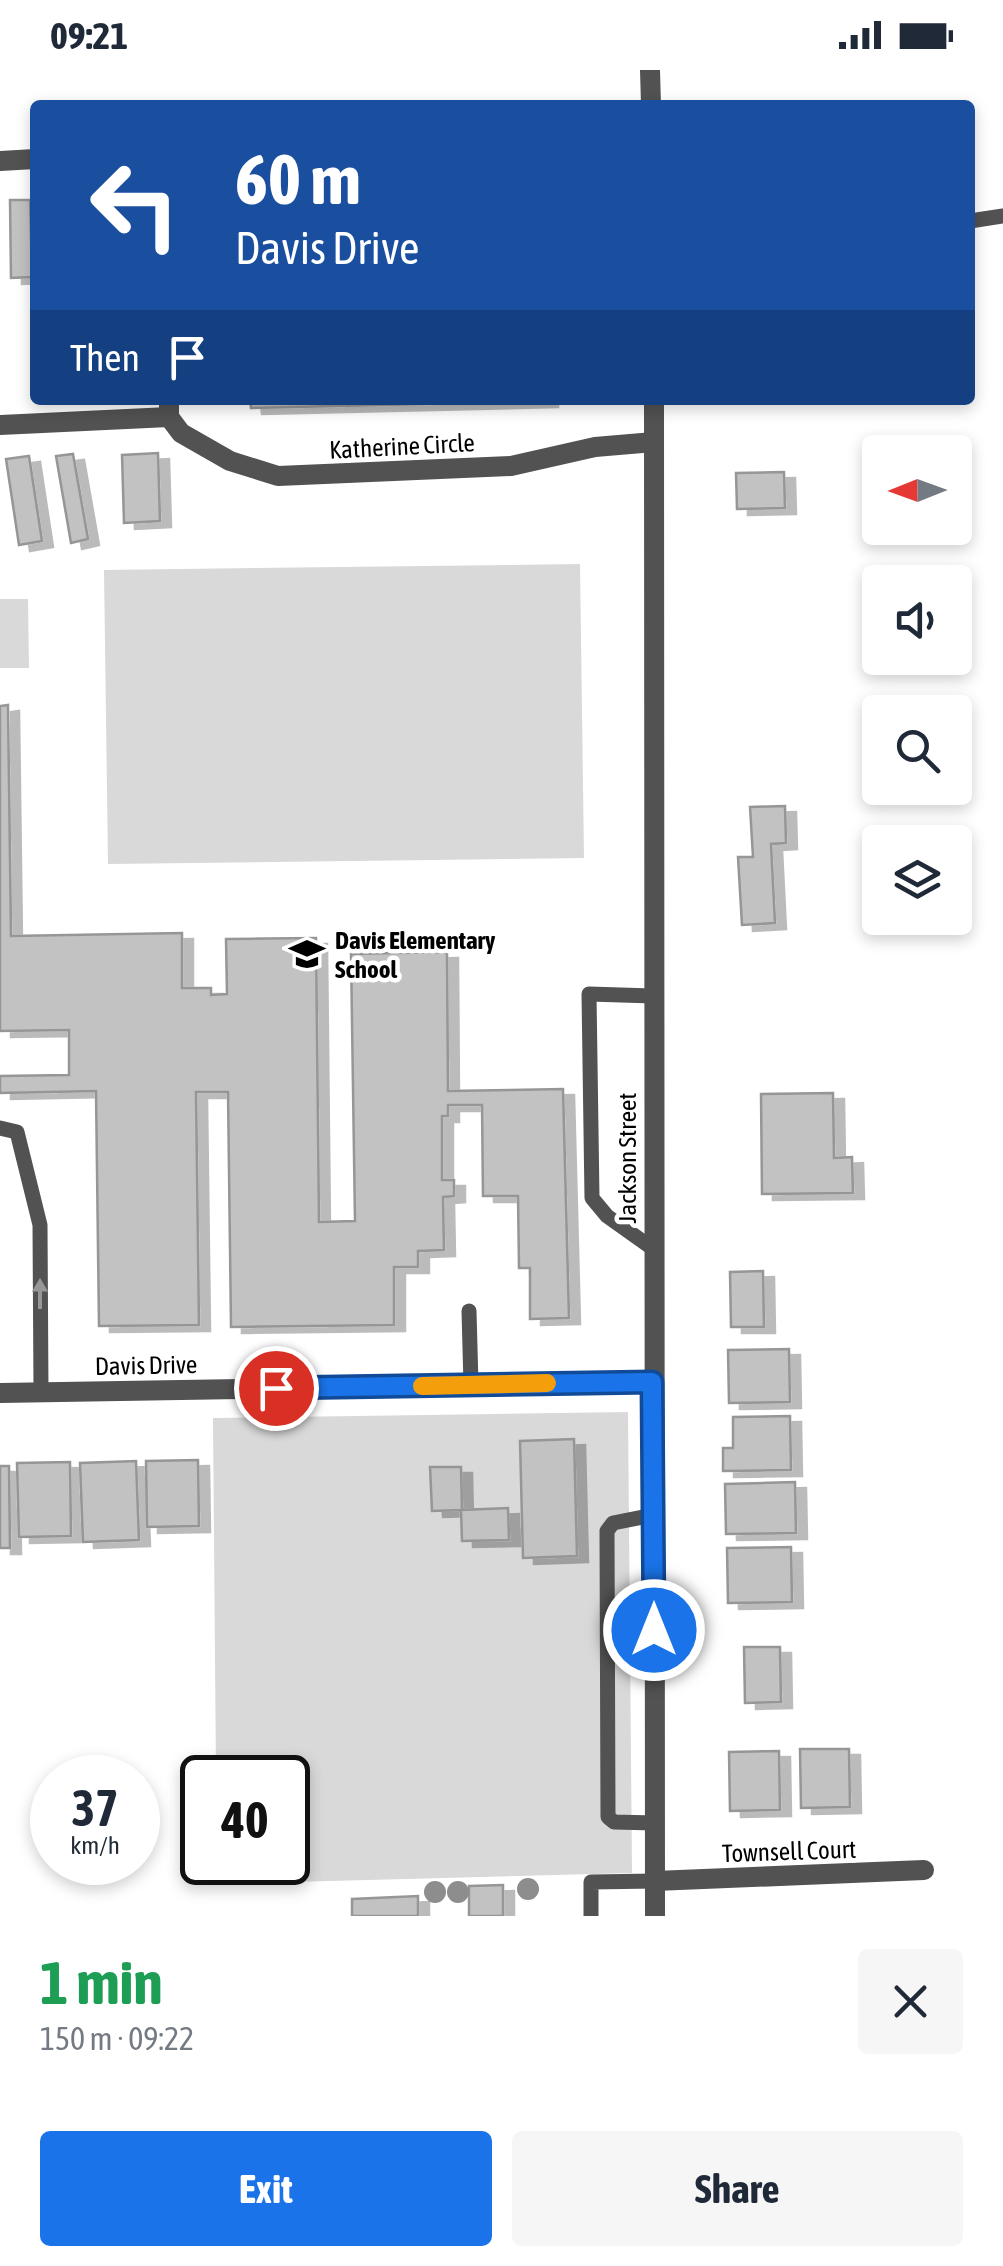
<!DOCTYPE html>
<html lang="en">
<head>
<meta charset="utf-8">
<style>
  :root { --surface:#fff; --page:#f6f6f7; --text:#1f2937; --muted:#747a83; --accent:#1a73e8 }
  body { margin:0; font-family:"Asap Condensed",sans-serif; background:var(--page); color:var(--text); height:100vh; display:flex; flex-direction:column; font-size:38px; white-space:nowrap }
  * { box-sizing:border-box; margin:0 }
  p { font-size:32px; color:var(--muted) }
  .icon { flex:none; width:55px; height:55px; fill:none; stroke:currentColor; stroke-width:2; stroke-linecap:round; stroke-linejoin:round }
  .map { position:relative; height:1846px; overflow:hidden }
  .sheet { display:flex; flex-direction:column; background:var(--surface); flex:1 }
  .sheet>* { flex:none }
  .hud { position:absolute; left:30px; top:30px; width:945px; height:305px; border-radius:10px; box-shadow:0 5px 15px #0003; background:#1a4fa0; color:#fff; overflow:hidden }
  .needle { width:65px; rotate:269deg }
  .tools { position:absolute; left:862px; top:365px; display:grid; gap:20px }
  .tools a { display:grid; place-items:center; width:110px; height:110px; border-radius:10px; background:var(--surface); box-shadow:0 5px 15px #0003; font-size:50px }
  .speed { position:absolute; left:30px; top:1685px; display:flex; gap:20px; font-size:50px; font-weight:700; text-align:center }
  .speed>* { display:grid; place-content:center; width:130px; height:130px; border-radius:50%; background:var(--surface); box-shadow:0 5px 15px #0003; line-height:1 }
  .speed small { font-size:25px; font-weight:400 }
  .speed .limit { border:5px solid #111; border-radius:15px; background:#fff; color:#111 }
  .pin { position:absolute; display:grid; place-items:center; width:85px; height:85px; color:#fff; margin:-42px; border:5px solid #fff; border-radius:50%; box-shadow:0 2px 10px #0007 }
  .me { position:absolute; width:110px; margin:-55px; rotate:0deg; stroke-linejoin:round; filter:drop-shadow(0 0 8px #0008) }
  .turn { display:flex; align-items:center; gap:35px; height:210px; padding:0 40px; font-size:45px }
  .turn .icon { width:130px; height:130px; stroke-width:2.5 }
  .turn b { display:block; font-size:70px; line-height:85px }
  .then { display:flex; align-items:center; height:95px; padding:0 40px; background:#0003; gap:20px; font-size:38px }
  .round { display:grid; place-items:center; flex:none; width:105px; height:105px; border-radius:10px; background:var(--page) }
  .overview { display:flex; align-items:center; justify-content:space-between; height:170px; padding:0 40px }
  h1 { font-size:60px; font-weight:700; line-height:75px; color:#1e9e55 }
  .cta { display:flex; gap:20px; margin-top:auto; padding:20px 40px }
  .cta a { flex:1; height:115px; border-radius:10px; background:var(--accent); color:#fff; font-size:40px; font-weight:700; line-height:115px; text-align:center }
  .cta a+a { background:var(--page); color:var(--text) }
  .status { display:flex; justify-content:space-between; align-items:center; height:70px; padding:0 50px; background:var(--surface); direction:ltr }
  .status svg { height:28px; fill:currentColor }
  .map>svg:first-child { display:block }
  .green { fill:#d9d9d9 }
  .building { fill:#c2c2c2; stroke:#969696; stroke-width:2.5; filter:url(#shadow) }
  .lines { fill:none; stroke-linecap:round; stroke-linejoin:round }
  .service { stroke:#525252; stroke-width:15 }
  .minor { stroke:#525252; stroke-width:20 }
  .tertiary { stroke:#525252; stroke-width:20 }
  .tree { fill:#8d8d8d }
  .oneway { fill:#979797 }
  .route-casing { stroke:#114b97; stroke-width:25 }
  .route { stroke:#1a73e8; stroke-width:18 }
  .slow { stroke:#f59e0b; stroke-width:18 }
  .labels { text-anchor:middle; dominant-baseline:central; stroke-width:9; stroke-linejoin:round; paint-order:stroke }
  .street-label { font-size:25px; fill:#000; stroke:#fff }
  .poi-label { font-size:25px; font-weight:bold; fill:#000; stroke:#fff; text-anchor:start }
</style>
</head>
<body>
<div class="status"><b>09:21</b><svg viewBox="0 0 49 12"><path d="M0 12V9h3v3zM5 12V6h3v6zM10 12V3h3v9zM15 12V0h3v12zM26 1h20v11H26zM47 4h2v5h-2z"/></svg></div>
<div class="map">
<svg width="1003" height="1846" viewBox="0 0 1003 1846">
  <defs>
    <filter id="shadow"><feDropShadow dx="11" dy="6" stdDeviation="0" flood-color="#0004"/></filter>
  </defs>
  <rect width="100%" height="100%" fill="#fff"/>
  <g class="green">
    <polygon points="580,494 584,788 108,794 104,500"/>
    <polygon points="0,529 28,529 29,598 0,598"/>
    <polygon points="628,1342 632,1803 216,1814 216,1793 288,1792 288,1708 216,1707 213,1348"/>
  </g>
  <g class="building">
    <polygon points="10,130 30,130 32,207 11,208"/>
    <polygon points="250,330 547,330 547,331 251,338"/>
    <polygon points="158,383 160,451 124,453 122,385"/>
    <polygon points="73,384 88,469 71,473 56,386"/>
    <polygon points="29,386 42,471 19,475 6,389"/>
    <polygon points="784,402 785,438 737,439 736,403"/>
    <polygon points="8,635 11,866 182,863 182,918 211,918 211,925 227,924 226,869 316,868 319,1152 355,1151 351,884 447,882 448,1021 563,1019 569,1248 530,1249 530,1198 519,1198 518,1126 483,1126 482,1035 448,1035 448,1046 442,1046 442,1110 454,1110 454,1126 443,1127 444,1180 418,1181 418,1197 394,1197 394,1255 231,1257 228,1022 196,1022 199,1255 99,1256 96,1021 0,1023 0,1006 69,1005 69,960 0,961 0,636"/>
    <polygon points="785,736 786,773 771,774 775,853 742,855 738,787 753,787 750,737"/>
    <polygon points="833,1023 834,1088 852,1087 853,1123 762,1124 761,1024"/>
    <polygon points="763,1201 764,1257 731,1257 730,1202"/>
    <polygon points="789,1279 790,1332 729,1333 728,1280"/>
    <polygon points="790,1346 791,1400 723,1401 723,1378 733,1378 733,1347"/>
    <polygon points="574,1369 577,1486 523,1488 520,1371"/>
    <polygon points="198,1390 199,1456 147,1457 146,1391"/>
    <polygon points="136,1391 139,1470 83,1472 80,1393"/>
    <polygon points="70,1392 71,1466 19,1467 17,1393"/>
    <polygon points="0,1396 9,1396 10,1478 0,1478"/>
    <polygon points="430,1397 461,1397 462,1440 432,1441"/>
    <polygon points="795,1412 796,1463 726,1464 725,1414"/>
    <polygon points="508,1438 509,1470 462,1471 461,1440"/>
    <polygon points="791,1477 792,1532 728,1533 727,1478"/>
    <polygon points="744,1577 780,1577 781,1632 745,1633"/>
    <polygon points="800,1679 849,1679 850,1737 801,1738"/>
    <polygon points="779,1681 780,1740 730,1741 729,1682"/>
    <polygon points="503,1815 503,1846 469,1846 469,1816"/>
    <polygon points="418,1826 418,1846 352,1846 352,1829"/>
  </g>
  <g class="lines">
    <g class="service">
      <polyline points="970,151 1003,146"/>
      <polyline points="0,1058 17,1062 40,1155 41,1322"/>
      <polyline points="652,1178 607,1146 592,1128 589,924 653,926"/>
      <polyline points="469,1241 471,1315"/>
      <polyline points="653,1445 613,1453 607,1461 608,1747 614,1752 655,1753"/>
      <polyline points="591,1846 591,1812 655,1811"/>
    </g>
    <g class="minor">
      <polyline points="0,91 35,89"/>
      <polyline points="169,347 181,363 230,391 278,406 511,396 595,377 654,372"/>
      <polyline points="0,355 169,347 169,330"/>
      <polyline points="655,1811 924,1800"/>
    </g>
    <g class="tertiary">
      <polyline points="650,0 651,35"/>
      <polyline points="654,330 655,1846"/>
      <polyline points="0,1323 652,1312"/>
    </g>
  </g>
  <g class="tree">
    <circle cx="528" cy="1819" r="11"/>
    <circle cx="435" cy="1822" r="11"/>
    <circle cx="458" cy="1822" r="11"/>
  </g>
  <defs><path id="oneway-solid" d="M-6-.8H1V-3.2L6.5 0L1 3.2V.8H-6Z" transform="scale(2.5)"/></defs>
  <use class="oneway" href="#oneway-solid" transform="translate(40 1224) rotate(-90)"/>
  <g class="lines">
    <defs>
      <polyline id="route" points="276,1318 652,1312 654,1560"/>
    </defs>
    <use href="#route" class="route-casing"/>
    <use href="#route" class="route"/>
    <polyline class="slow" points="422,1316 547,1313"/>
  </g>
  <defs>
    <symbol id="school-bare" viewBox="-9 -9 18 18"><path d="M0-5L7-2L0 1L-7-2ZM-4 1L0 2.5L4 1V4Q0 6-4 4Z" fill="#000" stroke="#fff" stroke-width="2.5" paint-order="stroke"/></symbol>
  </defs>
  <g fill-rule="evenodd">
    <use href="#school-bare" x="282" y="859" width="50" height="50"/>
  </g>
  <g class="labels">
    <g class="street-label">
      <text transform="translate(402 376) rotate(-3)">Katherine Circle</text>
      <text transform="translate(627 1088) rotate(-90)">Jackson Street</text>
      <text transform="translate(146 1295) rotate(-1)">Davis Drive</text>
      <text transform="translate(789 1781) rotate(-2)">Townsell Court</text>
    </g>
    <g class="poi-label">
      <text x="335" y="870">Davis Elementary<tspan x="335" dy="29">School</tspan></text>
    </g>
  </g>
</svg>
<div class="tools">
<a><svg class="needle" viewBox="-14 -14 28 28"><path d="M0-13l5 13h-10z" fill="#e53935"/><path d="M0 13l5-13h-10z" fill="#747a83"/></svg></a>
<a><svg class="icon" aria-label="sound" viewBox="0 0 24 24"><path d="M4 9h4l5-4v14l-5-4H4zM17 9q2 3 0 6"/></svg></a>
<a><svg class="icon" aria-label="search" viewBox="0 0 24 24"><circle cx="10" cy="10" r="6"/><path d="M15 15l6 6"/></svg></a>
<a><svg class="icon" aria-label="layers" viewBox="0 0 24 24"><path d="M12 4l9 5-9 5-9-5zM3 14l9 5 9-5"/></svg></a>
</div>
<div class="speed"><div>37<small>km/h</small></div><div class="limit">40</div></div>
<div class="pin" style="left:276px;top:1318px;background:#d93025"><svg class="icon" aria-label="arrive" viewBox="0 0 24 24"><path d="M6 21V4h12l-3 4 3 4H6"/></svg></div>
<svg class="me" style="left:654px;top:1560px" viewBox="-20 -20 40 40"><circle r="17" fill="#1a73e8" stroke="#fff" stroke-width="3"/><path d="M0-11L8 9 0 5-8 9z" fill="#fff"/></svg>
<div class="hud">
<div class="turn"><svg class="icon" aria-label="left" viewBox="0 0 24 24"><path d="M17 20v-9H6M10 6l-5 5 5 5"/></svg><div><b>60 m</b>Davis Drive</div></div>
<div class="then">Then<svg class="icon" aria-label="arrive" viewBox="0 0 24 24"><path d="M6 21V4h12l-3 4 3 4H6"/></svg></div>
</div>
</div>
<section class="sheet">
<div class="overview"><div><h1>1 min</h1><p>150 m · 09:22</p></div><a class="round"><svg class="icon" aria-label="close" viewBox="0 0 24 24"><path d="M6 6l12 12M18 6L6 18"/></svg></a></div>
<div class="cta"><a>Exit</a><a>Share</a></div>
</section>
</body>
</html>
